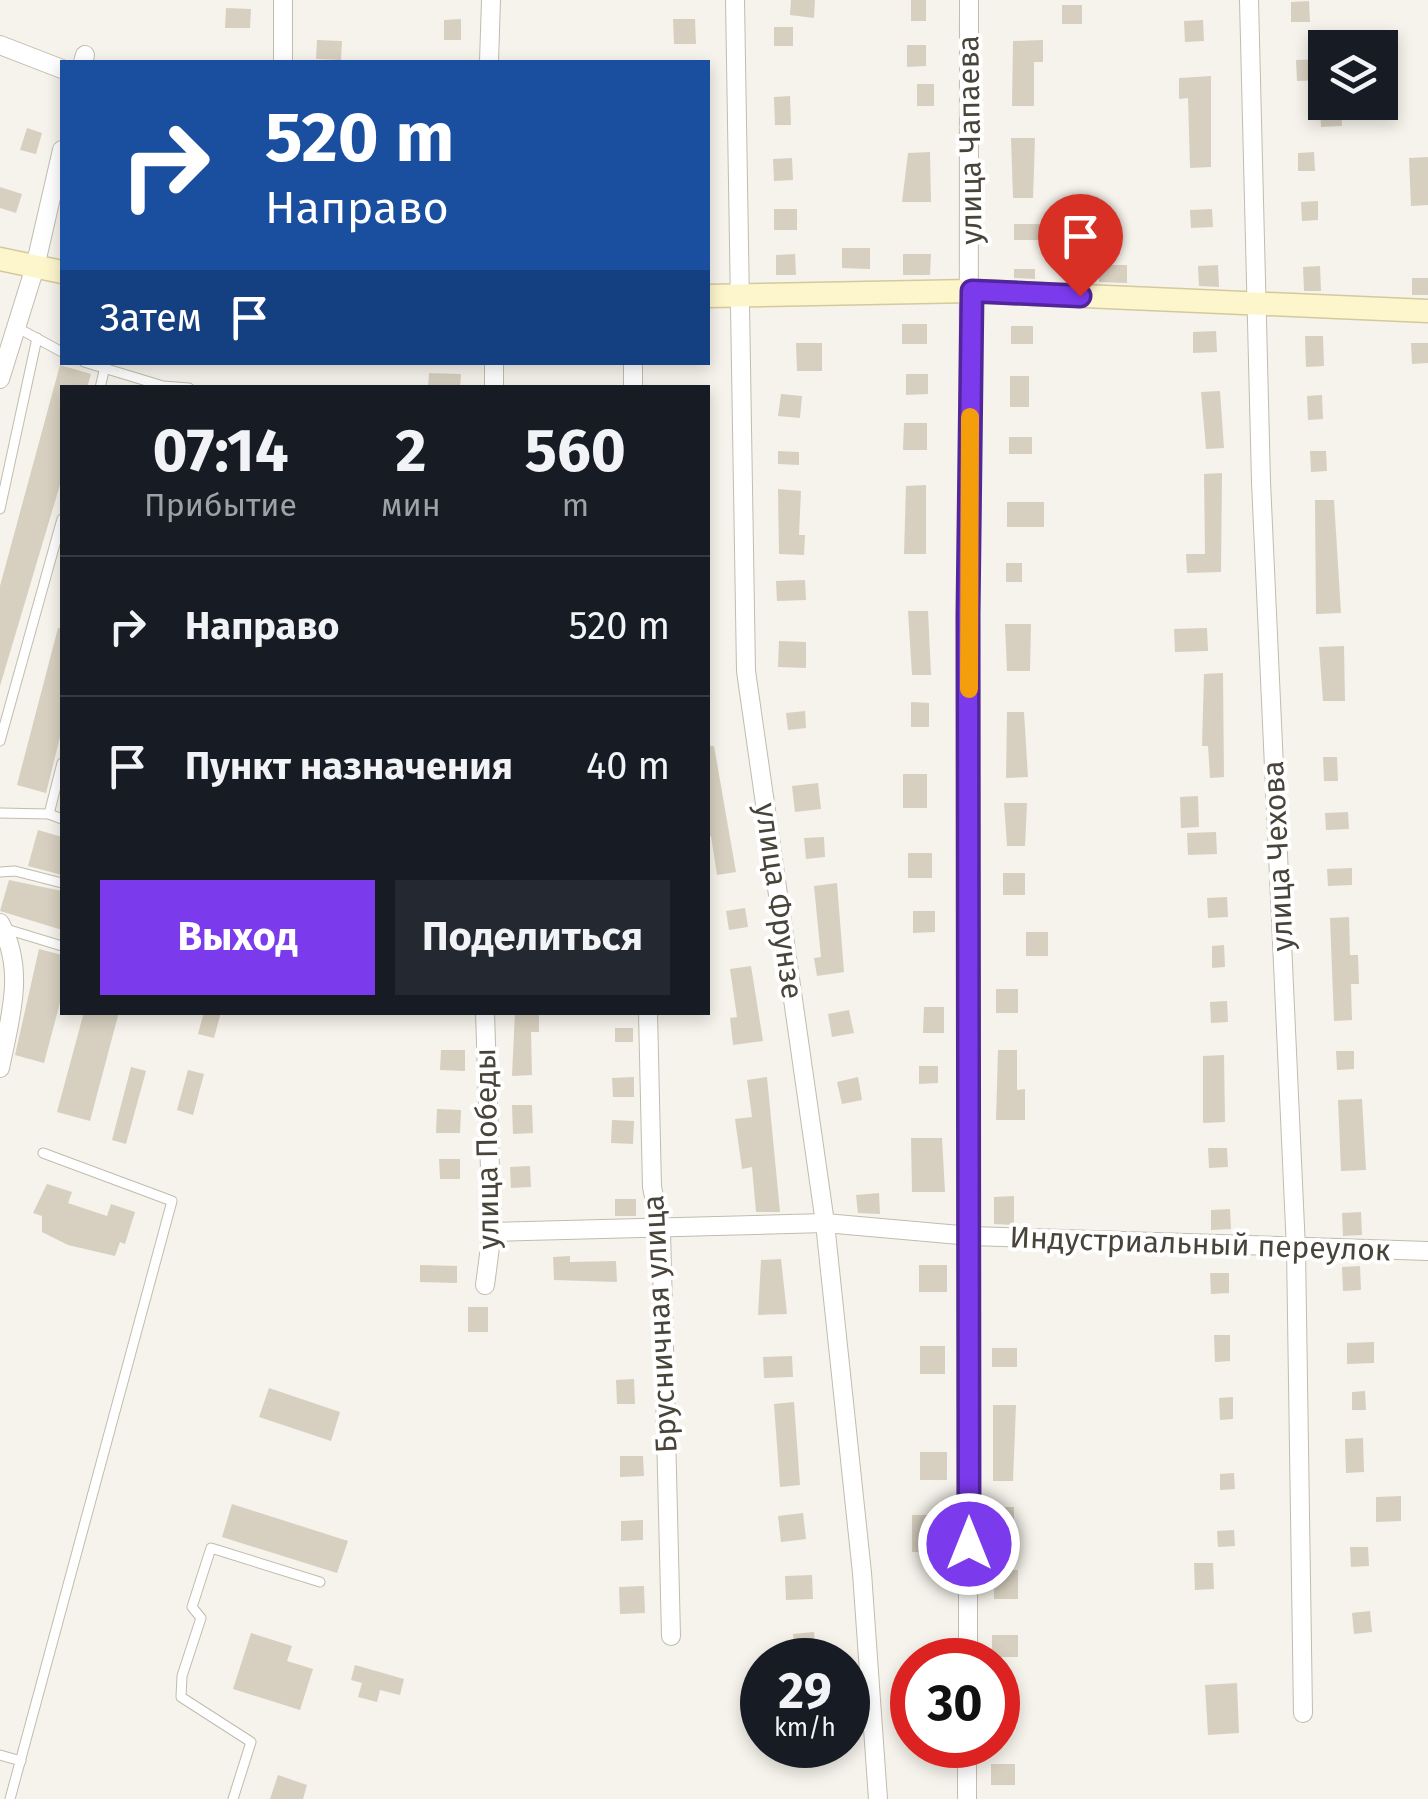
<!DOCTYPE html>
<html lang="ru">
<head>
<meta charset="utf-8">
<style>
  :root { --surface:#171b24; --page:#242831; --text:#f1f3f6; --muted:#9ea1a6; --line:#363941; --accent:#7c3aed }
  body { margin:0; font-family:"Fira Sans",sans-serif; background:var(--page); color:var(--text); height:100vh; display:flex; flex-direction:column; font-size:38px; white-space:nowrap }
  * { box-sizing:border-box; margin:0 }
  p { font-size:32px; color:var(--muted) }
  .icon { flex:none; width:55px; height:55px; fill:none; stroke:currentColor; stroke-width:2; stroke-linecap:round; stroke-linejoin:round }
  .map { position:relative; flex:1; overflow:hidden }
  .panel { position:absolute; left:60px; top:385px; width:650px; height:630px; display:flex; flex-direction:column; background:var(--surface); border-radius:0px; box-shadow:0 5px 15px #0003 }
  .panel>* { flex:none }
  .banner { position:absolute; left:60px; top:60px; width:650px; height:305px; border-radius:0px; box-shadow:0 5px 15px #0003; background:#1a4fa0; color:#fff; overflow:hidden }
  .buttons { position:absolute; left:1308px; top:30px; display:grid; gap:20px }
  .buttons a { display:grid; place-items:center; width:90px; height:90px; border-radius:0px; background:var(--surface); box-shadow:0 5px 15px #0003; font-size:50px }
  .speed { position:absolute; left:740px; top:1638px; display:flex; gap:20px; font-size:50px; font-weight:700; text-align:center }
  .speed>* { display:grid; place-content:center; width:130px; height:130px; border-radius:50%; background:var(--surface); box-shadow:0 5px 15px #0003; line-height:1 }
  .speed small { font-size:25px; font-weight:400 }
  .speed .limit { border:15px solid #d22; background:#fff; color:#111 }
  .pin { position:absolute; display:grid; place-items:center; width:85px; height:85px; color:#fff; margin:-102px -42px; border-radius:50% 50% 50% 0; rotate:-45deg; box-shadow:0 0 10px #0007 }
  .pin .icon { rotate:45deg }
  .me { position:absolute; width:110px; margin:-55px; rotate:0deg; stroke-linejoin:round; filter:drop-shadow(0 0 8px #0008) }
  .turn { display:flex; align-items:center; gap:35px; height:210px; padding:0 40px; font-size:45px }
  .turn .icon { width:130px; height:130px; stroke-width:2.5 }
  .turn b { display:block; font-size:70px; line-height:85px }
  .then { display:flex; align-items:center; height:95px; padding:0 40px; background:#0003; gap:20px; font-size:38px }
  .eta { display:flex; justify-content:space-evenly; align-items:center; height:170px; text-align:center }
  .eta b { font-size:60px; font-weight:700; line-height:70px }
  .action { display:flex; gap:20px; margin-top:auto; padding:20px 40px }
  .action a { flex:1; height:115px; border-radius:0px; background:var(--accent); color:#fff; font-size:40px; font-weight:700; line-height:115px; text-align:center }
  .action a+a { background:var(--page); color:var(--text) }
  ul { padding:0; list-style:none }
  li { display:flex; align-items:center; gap:30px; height:140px; padding:0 40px; border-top:2px solid var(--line) }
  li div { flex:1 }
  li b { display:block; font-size:38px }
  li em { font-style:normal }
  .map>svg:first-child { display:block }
  .building { fill:#d7d0c0 }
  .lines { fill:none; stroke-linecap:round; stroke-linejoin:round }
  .lane-casing { stroke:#c1bcad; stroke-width:11 }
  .street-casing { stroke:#c1bcad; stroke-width:20 }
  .secondary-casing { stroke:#d4c99b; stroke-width:25 }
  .lane { stroke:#fff; stroke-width:9 }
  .street { stroke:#fff; stroke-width:18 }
  .secondary { stroke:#fdf6cd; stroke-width:22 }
  .route-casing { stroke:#51269a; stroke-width:25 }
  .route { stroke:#7c3aed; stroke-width:18 }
  .slow { stroke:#f59e0b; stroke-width:18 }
  .labels { text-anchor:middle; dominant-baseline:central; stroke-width:8; stroke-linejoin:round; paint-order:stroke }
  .street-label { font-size:30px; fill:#494439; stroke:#fff }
</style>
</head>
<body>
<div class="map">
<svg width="1428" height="1799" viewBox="0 0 1428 1799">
  <rect width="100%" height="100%" fill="#f5f3eb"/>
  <g class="building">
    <polygon points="791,0 815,0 814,18 790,15"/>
    <rect x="911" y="0" width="15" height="21"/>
    <polygon points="1309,1 1310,22 1291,22 1291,2"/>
    <rect x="1062" y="5" width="20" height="19"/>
    <polygon points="226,8 251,9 250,28 225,28"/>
    <polygon points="461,19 461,40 444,40 444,20"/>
    <polygon points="673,19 695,19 696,44 674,44"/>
    <polygon points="1203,20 1204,41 1185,42 1184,21"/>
    <rect x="774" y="27" width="19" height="19"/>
    <polygon points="317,40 342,41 341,60 316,59"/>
    <polygon points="1043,40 1043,62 1034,62 1034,106 1012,106 1013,41"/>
    <polygon points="907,45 926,45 926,66 907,67"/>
    <polygon points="1323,59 1324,80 1297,81 1296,60"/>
    <polygon points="1211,76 1211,167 1190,168 1188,98 1179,99 1179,78"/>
    <rect x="917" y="84" width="17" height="22"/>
    <polygon points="790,96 791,125 775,125 774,97"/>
    <polygon points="1320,102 1341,102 1342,126 1321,127"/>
    <polygon points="27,128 42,133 36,154 20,150"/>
    <polygon points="1011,138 1035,138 1033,198 1013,198"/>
    <polygon points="930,152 931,202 902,202 908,153"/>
    <polygon points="1314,152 1315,171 1298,171 1298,153"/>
    <polygon points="1428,157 1428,205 1411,206 1409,158"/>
    <polygon points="792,158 793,180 774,181 773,159"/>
    <polygon points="0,187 22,194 16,213 0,208"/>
    <polygon points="1318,201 1318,220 1302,221 1301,202"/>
    <rect x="774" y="209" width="23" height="21"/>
    <polygon points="1212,209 1213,227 1191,228 1190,210"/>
    <rect x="1014" y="224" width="28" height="16"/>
    <polygon points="842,248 870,248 870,269 842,268"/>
    <polygon points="795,254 796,275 776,275 776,255"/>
    <polygon points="903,254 931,254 930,275 903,275"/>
    <polygon points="1099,265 1127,265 1127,283 1099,282"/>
    <polygon points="1218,265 1219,287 1199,286 1198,266"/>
    <polygon points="1320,266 1321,291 1304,291 1303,267"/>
    <polygon points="1014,269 1035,269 1035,279 1014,278"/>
    <rect x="1412" y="278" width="16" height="17"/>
    <rect x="902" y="324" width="25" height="20"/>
    <rect x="1011" y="326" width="22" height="18"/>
    <polygon points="1216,331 1217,352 1193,353 1193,332"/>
    <polygon points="1305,336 1323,336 1324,366 1306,367"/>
    <polygon points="796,343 822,343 822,371 797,371"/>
    <polygon points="1411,343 1428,343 1428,363 1412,364"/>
    <polygon points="60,365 91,374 87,388 62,388 62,478 0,686 0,586"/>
    <polygon points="429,373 461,374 460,388 428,388"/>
    <polygon points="906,374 928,374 928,394 906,395"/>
    <rect x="1010" y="376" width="19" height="31"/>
    <polygon points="1220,391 1224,448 1206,449 1201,392"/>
    <polygon points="781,394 802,396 800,418 778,416"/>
    <polygon points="1322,395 1323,419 1308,420 1307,396"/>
    <polygon points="904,423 927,423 927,450 903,450"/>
    <rect x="1009" y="437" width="23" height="17"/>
    <polygon points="778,451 799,452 799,465 778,464"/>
    <polygon points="1310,451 1326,451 1327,471 1311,472"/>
    <polygon points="1222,473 1221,572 1187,573 1186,554 1205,554 1204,474"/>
    <polygon points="926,485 926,554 904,554 906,486"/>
    <polygon points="778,489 801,491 799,535 805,535 804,555 779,554"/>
    <polygon points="1315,500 1334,500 1341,613 1316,614"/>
    <rect x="1007" y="502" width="37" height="25"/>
    <rect x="1006" y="563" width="16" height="19"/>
    <polygon points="805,580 806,600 777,601 776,581"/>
    <polygon points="908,611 928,611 931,675 912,675"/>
    <polygon points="1005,624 1031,624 1030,671 1007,671"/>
    <polygon points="58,628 62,628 62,729 46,793 17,785"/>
    <polygon points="1207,628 1208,651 1175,652 1174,629"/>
    <polygon points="779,641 806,642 806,668 778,667"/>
    <polygon points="1344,646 1345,701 1323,701 1319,647"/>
    <polygon points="1223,673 1224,777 1210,778 1208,746 1202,746 1204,674"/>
    <polygon points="911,702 929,703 929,727 911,727"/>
    <polygon points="805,711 806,728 788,730 786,713"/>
    <polygon points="1007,712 1024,712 1028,777 1006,778"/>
    <polygon points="708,746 714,746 736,872 717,875 711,836 708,837"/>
    <polygon points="1323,757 1337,757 1338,781 1324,781"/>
    <rect x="903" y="774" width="24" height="34"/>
    <polygon points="818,783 821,809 795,812 792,786"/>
    <polygon points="1198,796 1199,827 1181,828 1180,797"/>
    <polygon points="1004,803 1027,803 1025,846 1007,846"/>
    <polygon points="1348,812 1349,829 1326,830 1325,813"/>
    <polygon points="38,830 62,837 62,875 28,866"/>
    <polygon points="1216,832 1217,854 1188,855 1187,833"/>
    <polygon points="824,837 825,857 806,859 804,838"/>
    <rect x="908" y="853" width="24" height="25"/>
    <polygon points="1352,868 1352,885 1328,886 1327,869"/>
    <rect x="1003" y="873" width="22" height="22"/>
    <polygon points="9,880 62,891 62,930 0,911"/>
    <polygon points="837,883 844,972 817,976 814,958 821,957 814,886"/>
    <polygon points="1227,897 1228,917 1208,918 1207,898"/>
    <polygon points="745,908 748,927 729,930 726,911"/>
    <polygon points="913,911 935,911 935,932 913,933"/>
    <polygon points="1349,917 1350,955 1358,955 1359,984 1351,984 1352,1020 1334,1021 1330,918"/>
    <rect x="1026" y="932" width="22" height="24"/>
    <polygon points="1224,945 1225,967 1212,968 1212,946"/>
    <polygon points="39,949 62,955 62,995 44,1063 15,1055"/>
    <polygon points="751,966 763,1041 733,1045 730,1018 737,1017 730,969"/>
    <rect x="996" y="989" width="22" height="24"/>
    <polygon points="1227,1001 1228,1022 1211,1023 1210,1002"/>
    <polygon points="924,1007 944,1007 944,1033 923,1033"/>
    <polygon points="849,1010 854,1033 832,1037 828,1014"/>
    <polygon points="84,1012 119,1012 90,1121 57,1112"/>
    <polygon points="204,1012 221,1012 214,1038 198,1034"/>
    <polygon points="515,1012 539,1012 539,1032 531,1032 532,1075 512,1076"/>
    <rect x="615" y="1028" width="18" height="14"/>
    <polygon points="441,1050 465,1050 465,1071 440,1070"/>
    <polygon points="998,1050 1017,1050 1017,1090 1025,1089 1025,1120 996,1120"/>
    <polygon points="1336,1051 1354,1051 1354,1069 1337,1070"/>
    <polygon points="1224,1055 1225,1122 1203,1123 1203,1056"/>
    <polygon points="919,1066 938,1066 938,1083 919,1084"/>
    <polygon points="131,1067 146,1071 126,1144 112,1140"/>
    <polygon points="188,1070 204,1074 193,1115 177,1110"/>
    <polygon points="634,1077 634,1097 613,1097 612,1078"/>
    <polygon points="767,1077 780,1212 756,1212 752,1167 742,1169 735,1119 752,1117 747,1080"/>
    <polygon points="858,1077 862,1100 842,1104 837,1082"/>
    <polygon points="1362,1099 1366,1170 1341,1171 1338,1100"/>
    <polygon points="512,1105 532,1105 533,1133 513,1134"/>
    <polygon points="437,1109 461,1110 460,1133 436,1133"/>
    <polygon points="612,1120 634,1121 633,1144 611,1143"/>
    <polygon points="911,1138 942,1138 945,1192 912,1192"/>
    <polygon points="1208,1148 1227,1148 1228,1167 1209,1168"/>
    <polygon points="439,1159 460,1159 460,1179 440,1179"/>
    <polygon points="530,1166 531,1187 511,1188 510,1167"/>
    <polygon points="47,1184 72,1192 68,1203 107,1216 111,1204 135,1212 125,1244 120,1242 115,1256 68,1245 42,1232 42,1216 33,1213"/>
    <polygon points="879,1193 880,1214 858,1213 856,1195"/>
    <polygon points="1014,1196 1014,1225 994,1224 994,1197"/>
    <rect x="615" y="1199" width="21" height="17"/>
    <polygon points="1230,1209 1231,1229 1211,1230 1211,1210"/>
    <polygon points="1361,1212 1362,1235 1343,1236 1342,1213"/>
    <polygon points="570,1256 570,1262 616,1261 617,1282 554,1280 553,1257"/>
    <polygon points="781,1259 787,1314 758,1315 761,1260"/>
    <polygon points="420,1265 457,1266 457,1283 420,1282"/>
    <rect x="919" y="1265" width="28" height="27"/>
    <polygon points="1360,1266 1361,1290 1343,1291 1342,1267"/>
    <polygon points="1210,1273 1229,1273 1229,1293 1211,1294"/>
    <rect x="468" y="1307" width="20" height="25"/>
    <polygon points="1214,1335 1230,1335 1230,1361 1215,1362"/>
    <polygon points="1374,1342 1374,1363 1347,1364 1347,1343"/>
    <rect x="920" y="1346" width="25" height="28"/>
    <rect x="992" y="1348" width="25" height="19"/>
    <polygon points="792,1356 793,1377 764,1378 763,1357"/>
    <polygon points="634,1379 635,1404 617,1404 616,1380"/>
    <polygon points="269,1388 340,1412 331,1441 259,1417"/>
    <polygon points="1365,1391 1366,1410 1352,1410 1352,1392"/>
    <polygon points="1233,1397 1233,1419 1220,1420 1219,1398"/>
    <polygon points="794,1402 800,1485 780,1487 774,1404"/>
    <polygon points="993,1405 1016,1405 1013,1481 993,1481"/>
    <polygon points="1363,1438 1364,1472 1346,1473 1345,1439"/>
    <rect x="920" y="1452" width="27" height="28"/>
    <polygon points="620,1456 643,1456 644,1476 620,1477"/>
    <polygon points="1234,1473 1235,1489 1220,1490 1220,1474"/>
    <polygon points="1401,1496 1401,1521 1376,1522 1376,1497"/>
    <polygon points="232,1504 348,1541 337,1573 222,1537"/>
    <rect x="992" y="1507" width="22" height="24"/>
    <polygon points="803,1513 806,1539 781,1542 778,1516"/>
    <rect x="912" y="1515" width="35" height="37"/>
    <polygon points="643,1520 643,1540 621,1541 621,1521"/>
    <polygon points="1234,1530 1235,1546 1218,1547 1217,1531"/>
    <polygon points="1350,1547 1368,1547 1369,1566 1351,1567"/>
    <polygon points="1194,1563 1213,1563 1214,1589 1195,1590"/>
    <rect x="994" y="1570" width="24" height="29"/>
    <polygon points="812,1575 813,1599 786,1600 785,1576"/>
    <polygon points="644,1586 645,1613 620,1614 619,1587"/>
    <polygon points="1370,1611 1372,1632 1354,1634 1352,1613"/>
    <polygon points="814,1632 816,1652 795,1654 793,1634"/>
    <polygon points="251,1633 292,1646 287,1661 313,1669 300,1710 233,1689"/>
    <rect x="992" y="1635" width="26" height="22"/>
    <polygon points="355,1665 404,1679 400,1695 380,1690 377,1702 358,1697 362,1683 351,1680"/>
    <polygon points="1237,1683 1239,1733 1208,1735 1205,1685"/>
    <polygon points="800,1745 823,1745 824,1763 802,1764"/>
    <rect x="991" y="1764" width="24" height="21"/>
    <polygon points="278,1775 307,1785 303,1799 270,1799"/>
  </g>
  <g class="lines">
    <defs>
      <g id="lane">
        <polyline points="16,327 62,352"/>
        <polyline points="84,362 163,386 189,388"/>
        <polyline points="100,388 104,371"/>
        <polyline points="0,509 37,338"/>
        <polyline points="0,741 62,519"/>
        <polyline points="0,813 49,814 62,819"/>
        <polyline points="49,814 62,763"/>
        <polyline points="0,872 15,871 62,883"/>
        <polyline points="6,929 62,946"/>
        <polyline points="0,1755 21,1761"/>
        <polyline points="10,1799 172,1201 43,1153"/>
        <polyline points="233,1799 251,1742 181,1697 182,1676 201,1618 192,1607 211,1548 320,1582"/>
      </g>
      <g id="street">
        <polyline points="735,0 746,671 825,1223 862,1573 878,1799"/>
        <polyline points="1249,0 1261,482 1296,1249 1303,1713"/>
        <polyline points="0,45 62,69"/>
        <polyline points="83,62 85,55"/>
        <polyline points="283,62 283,0"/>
        <polyline points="489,62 491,0"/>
        <polyline points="633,362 633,388"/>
        <polyline points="0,379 35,267 62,150"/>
        <polyline points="494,388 494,362"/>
        <path d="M0,923C26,970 10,1018 0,1068"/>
        <polyline points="485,1012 492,1232 485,1285"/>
        <polyline points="648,1012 652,1187 661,1231 663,1308 671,1636"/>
        <polyline points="492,1232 825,1223 971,1236 1428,1251"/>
        <polyline points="968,1660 969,0"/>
        <polyline points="967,1799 967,1745"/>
      </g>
      <g id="secondary">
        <polyline points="0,259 62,272"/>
        <polyline points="708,296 972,291 1428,311"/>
      </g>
    </defs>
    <use href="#lane" class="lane-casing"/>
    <use href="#street" class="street-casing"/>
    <use href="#secondary" class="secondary-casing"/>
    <use href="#lane" class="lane"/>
    <use href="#street" class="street"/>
    <use href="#secondary" class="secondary"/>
  </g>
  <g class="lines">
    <defs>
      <polyline id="route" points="969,1544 968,614 972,291 1080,296"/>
    </defs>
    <use href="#route" class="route-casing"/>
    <use href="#route" class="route"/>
    <polyline class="slow" points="969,689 970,417"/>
  </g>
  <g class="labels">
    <g class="street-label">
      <text transform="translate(970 140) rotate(-91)">улица Чапаева</text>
      <text transform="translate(1278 856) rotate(-93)">улица Чехова</text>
      <text transform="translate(779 901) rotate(82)">улица Фрунзе</text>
      <text transform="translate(487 1149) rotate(-91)">улица Победы</text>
      <text transform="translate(1200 1244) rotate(2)">Индустриальный переулок</text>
      <text transform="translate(660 1324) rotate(-93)">Брусничная улица</text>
    </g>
  </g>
</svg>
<div class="buttons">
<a><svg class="icon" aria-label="layers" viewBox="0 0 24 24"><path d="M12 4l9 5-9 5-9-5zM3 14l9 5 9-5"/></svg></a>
</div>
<div class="speed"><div>29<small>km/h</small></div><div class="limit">30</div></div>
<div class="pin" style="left:1080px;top:296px;background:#d93025"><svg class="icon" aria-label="arrive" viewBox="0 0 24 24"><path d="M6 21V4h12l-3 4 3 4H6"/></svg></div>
<svg class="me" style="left:969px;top:1544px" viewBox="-20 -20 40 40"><circle r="17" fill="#7c3aed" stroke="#fff" stroke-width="3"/><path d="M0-11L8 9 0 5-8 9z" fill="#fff"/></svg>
<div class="banner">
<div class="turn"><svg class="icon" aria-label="right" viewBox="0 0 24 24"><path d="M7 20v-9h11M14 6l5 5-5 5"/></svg><div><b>520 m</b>Направо</div></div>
<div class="then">Затем<svg class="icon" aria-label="arrive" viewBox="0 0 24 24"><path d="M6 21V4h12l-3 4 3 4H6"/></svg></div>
</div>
<section class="panel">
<div class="eta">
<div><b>07:14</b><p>Прибытие</p></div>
<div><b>2</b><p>мин</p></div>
<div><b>560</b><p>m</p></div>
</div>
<ul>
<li><svg class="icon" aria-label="right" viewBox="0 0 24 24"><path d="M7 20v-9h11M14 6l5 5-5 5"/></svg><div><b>Направо</b></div><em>520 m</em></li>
<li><svg class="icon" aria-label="arrive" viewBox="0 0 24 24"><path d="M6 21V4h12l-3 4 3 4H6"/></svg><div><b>Пункт назначения</b></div><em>40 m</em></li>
</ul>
<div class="action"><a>Выход</a><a>Поделиться</a></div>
</section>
</div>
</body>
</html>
